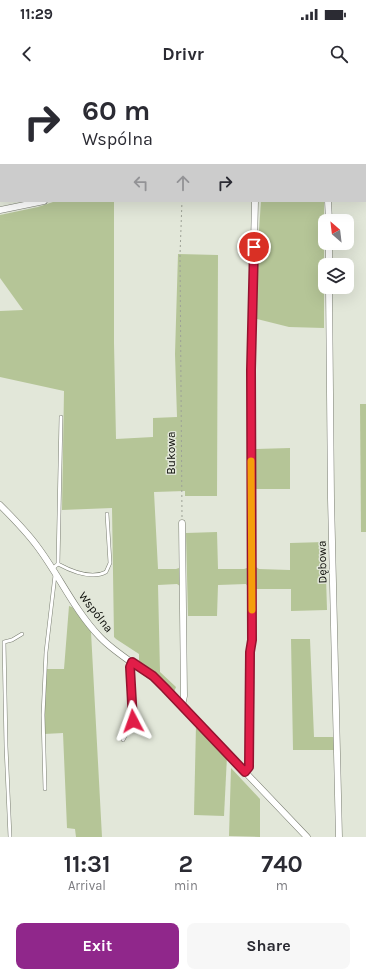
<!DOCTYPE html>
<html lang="en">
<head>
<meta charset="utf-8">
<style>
  :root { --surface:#fff; --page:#f7f7f7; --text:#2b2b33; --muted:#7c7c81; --accent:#90278b }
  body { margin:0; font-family:Karla,sans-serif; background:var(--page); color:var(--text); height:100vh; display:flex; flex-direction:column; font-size:15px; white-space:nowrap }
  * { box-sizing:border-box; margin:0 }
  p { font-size:13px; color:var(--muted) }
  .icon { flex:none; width:22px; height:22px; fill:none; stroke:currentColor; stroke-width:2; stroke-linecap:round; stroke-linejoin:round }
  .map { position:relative; height:757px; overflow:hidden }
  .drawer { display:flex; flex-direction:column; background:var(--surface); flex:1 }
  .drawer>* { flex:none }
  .guide { position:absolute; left:0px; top:0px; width:366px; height:122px; box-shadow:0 4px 16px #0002; background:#fff; color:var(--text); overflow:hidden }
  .needle { width:26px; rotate:332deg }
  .fabs { position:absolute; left:318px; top:134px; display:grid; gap:8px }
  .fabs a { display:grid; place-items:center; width:36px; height:36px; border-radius:8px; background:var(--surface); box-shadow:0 4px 16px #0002; font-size:20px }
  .pin { position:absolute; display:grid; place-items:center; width:34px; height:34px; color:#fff; margin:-17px; border:2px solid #fff; border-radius:50%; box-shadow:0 1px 4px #0007 }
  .me { position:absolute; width:44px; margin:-22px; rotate:356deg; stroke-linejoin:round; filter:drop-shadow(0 0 3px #0008) }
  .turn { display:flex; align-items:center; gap:14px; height:84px; padding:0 16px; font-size:18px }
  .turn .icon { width:52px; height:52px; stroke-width:2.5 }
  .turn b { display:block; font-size:28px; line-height:34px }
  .lanes { display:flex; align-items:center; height:38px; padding:0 16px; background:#0003; justify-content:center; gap:20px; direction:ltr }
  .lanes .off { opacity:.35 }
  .eta { display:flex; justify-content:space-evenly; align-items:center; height:68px; text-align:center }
  .eta b { font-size:24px; font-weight:700; line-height:28px }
  .primary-button { display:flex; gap:8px; margin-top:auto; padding:8px 16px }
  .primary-button a { flex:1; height:46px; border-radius:8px; background:var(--accent); color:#fff; font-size:16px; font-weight:700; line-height:46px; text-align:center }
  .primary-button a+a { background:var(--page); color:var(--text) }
  .status { display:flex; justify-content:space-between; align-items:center; height:28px; padding:0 20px; background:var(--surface); direction:ltr }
  .status svg { height:11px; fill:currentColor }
  header { display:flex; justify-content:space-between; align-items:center; height:52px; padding:0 16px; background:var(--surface); font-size:18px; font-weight:700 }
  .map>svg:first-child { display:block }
  .green { fill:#b5c597 }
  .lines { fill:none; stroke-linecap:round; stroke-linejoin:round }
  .service-casing { stroke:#7a7e72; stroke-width:4 }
  .minor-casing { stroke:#7a7e72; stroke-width:7 }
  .tertiary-casing { stroke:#7a7e72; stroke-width:9 }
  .path { stroke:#9ea297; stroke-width:1; stroke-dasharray:2 3; stroke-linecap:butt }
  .service { stroke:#fff; stroke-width:3 }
  .minor { stroke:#fff; stroke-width:6 }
  .tertiary { stroke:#fff; stroke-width:8 }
  .route-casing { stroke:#92132f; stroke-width:10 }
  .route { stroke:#e11d48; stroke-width:7 }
  .slow { stroke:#f59e0b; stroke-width:7 }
  .labels { text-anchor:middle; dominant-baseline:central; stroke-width:3; stroke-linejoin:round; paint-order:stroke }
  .street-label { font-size:12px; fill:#0b0c08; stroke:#e2e7d9 }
</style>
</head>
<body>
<div class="status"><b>11:29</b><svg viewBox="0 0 49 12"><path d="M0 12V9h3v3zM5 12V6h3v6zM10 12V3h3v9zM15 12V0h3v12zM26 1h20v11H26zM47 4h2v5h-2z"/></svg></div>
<header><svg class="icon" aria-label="back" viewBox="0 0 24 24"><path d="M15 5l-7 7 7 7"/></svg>Drivr<svg class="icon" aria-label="search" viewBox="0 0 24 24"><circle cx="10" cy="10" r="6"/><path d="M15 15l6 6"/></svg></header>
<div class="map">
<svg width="366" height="757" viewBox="0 0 366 757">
  <rect width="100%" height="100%" fill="#e2e7d9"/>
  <g class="green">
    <polygon points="18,0 226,0 227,1 18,1"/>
    <polygon points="56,121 114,121 114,263 116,359 153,357 153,338 177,337 175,274 178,174 218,175 217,416 185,416 185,411 154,412 158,489 176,489 179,488 180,506 177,504 158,505 160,592 176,607 174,612 139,581 139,574 116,559 114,557 112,428 62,430 64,311 0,297 0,231 23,230 0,198 0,135 38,127"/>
    <polygon points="261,121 324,121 324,248 289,247 253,238"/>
    <polygon points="360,324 366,324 366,452 361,452"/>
    <polygon points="290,368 290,409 256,409 256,369"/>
    <polygon points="217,452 218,489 244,489 250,487 249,504 248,507 246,504 218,505 217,536 188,536 186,453"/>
    <polygon points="325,462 327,530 291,531 291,509 256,509 256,487 259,489 290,490 290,463"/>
    <polygon points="69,526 72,527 91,552 102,757 76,757 75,749 67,748 63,653 44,654 46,589 64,589"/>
    <polygon points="291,559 310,559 314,657 334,657 335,670 293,670"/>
    <polygon points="196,645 227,676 224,736 194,735"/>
    <polygon points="231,688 260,719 260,757 229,756"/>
  </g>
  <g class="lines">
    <defs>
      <g id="service">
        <path d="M58,484C71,491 91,500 106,492L110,483L107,434"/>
        <polyline points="52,489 58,484 61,337"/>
        <polyline points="123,660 133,641 130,587 132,583"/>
        <polyline points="45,709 43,635 46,572 55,495"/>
        <polyline points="10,757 6,666 4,562 12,560 22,554"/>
      </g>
      <g id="minor">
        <polyline points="13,0 13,1"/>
        <polyline points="321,0 322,1"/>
        <polyline points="0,22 1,22"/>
        <polyline points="365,92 366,92"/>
        <polyline points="328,121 329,141"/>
        <polyline points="0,130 44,121"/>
        <polyline points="329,163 329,185"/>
        <polyline points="329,207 331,419 339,757"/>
        <path d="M0,425C13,438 26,451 37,466C59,495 74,530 100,557C118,576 145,589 165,608L307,757"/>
        <polyline points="182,443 184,616 182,625"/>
        <polyline points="245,692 250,684 252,480 251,290 255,121"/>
      </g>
      <g id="tertiary">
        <polyline points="299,0 300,1"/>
        <polyline points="365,60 366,61"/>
      </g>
    </defs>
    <use href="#service" class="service-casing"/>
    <use href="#minor" class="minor-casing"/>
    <use href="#tertiary" class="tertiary-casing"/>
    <polyline class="path" points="182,437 180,175 182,121"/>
    <use href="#service" class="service"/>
    <use href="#minor" class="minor"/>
    <use href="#tertiary" class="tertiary"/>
  </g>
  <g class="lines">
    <defs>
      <polyline id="route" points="133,641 130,587 132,582 153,596 165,608 245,692 249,687 250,572 252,560 251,290 254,167"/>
    </defs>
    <use href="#route" class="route-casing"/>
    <use href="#route" class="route"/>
    <polyline class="slow" points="251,381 252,530"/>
  </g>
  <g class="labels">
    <g class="street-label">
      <text transform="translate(171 373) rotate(-90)">Bukowa</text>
      <text transform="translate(322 482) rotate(-91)">Dębowa</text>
      <text transform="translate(96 532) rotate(52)">Wspólna</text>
    </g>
  </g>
</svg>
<div class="fabs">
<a><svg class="needle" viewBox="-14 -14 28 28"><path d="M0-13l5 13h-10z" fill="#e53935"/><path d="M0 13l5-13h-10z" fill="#7c7c81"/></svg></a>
<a><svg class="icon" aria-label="layers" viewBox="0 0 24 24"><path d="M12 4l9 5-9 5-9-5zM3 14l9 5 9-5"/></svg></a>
</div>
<div class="pin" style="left:254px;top:167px;background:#d93025"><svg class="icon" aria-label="arrive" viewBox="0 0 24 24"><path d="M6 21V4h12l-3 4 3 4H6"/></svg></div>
<svg class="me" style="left:133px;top:641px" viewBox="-20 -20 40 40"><path d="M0-17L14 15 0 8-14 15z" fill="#e11d48" stroke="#fff" stroke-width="4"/></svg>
<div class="guide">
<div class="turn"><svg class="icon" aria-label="right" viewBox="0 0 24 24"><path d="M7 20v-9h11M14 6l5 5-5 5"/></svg><div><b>60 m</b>Wspólna</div></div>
<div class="lanes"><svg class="icon off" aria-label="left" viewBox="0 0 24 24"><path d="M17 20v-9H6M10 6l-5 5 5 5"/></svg><svg class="icon off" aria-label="ahead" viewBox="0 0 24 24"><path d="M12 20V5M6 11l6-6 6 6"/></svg><svg class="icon" aria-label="right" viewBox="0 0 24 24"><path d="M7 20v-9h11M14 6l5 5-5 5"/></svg></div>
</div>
</div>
<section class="drawer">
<div class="eta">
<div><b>11:31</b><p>Arrival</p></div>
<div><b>2</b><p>min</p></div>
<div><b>740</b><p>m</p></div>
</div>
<div class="primary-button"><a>Exit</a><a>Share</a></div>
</section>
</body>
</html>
